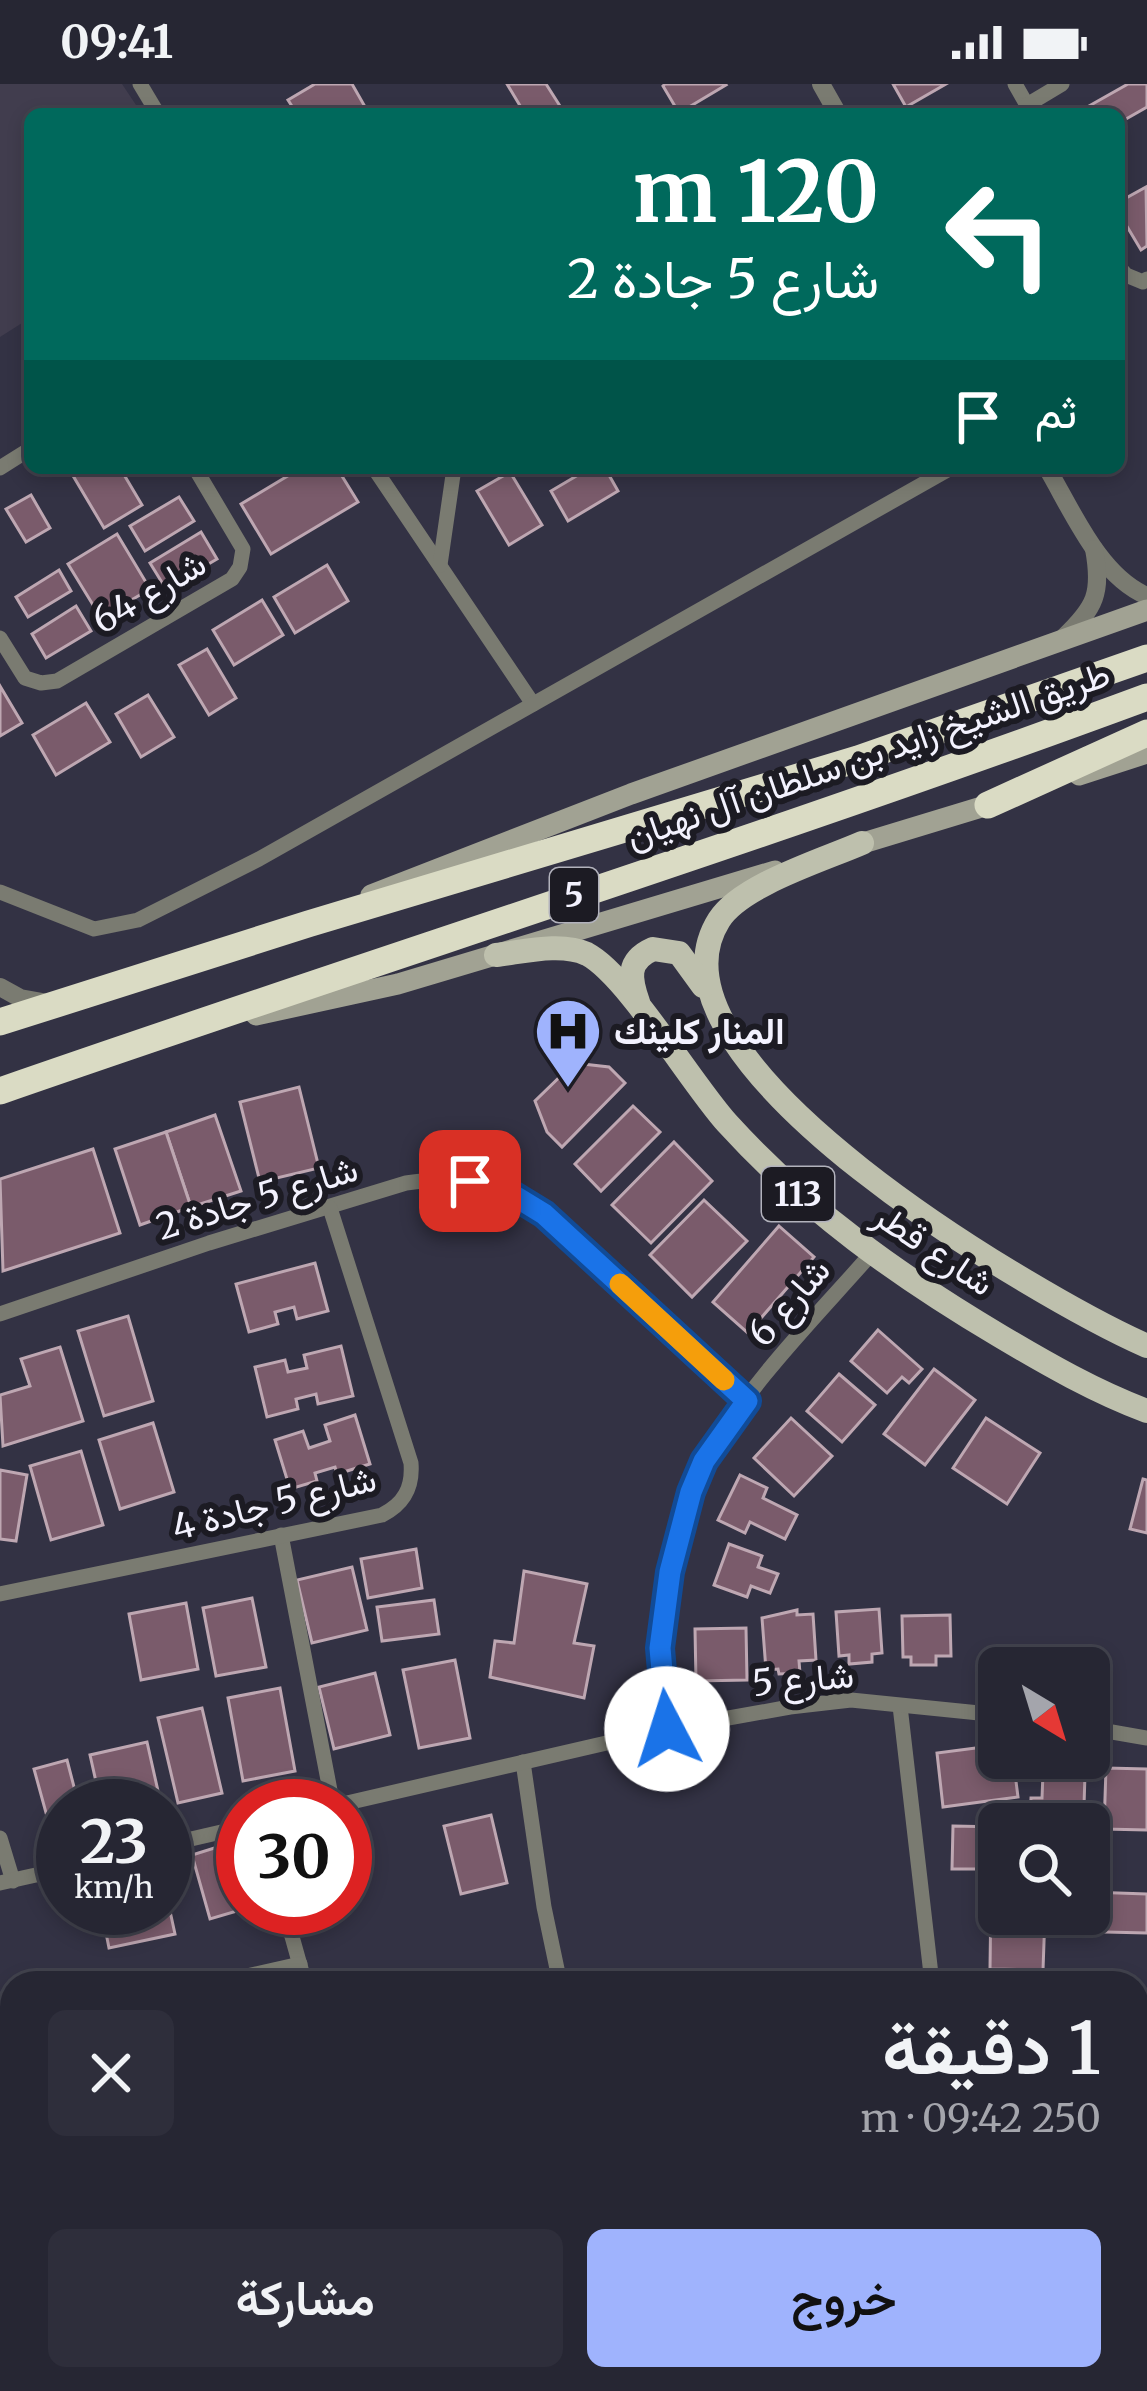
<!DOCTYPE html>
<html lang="ar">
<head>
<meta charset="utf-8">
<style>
  :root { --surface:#262633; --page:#2e2e3b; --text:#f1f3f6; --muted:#a4a5ac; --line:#42434e; --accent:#9fb3fd }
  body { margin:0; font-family:Merriweather,Vazirmatn,serif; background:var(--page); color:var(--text); direction:rtl; height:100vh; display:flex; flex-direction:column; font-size:45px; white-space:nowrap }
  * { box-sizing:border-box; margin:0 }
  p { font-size:39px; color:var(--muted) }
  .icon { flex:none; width:66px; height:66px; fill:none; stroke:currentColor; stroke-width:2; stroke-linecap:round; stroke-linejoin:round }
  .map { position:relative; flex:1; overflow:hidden; direction:ltr }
  .panel { position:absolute; left:0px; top:1887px; width:1149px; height:420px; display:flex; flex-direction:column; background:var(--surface); border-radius:36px 36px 0 0; box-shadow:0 6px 18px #0003,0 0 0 3px var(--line); direction:rtl }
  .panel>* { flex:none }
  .banner { position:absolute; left:24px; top:24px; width:1101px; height:366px; border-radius:18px; box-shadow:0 6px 18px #0003,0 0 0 3px var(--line); direction:rtl; background:#00695c; color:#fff; overflow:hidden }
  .needle { width:78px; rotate:142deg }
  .controls { position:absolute; left:978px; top:1563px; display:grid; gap:24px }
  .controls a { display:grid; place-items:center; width:132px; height:132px; border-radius:18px; background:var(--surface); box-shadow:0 6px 18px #0003,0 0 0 3px var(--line); font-size:60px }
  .speed { position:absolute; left:36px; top:1695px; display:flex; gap:24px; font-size:60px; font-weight:700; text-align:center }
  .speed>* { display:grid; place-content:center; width:156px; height:156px; border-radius:50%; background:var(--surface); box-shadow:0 6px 18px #0003,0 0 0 3px var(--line); line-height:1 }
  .speed small { font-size:30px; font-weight:400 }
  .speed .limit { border:18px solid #d22; background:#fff; color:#111 }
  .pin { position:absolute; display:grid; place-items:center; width:102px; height:102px; color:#fff; margin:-51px; border-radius:24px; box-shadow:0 6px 18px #0006 }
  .me { position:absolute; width:132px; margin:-66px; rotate:355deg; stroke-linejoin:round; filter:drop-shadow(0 0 9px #0008) }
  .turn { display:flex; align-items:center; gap:42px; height:252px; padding:0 48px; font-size:54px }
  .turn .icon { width:156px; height:156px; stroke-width:2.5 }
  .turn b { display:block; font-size:84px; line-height:102px }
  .then { display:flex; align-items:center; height:114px; padding:0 48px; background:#0003; gap:24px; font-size:45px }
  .round { display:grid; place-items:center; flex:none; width:126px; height:126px; border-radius:18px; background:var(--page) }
  .headline { display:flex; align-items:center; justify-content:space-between; height:204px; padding:0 48px }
  h1 { font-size:72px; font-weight:600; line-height:90px }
  .cta { display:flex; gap:24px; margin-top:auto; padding:24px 48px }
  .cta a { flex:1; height:138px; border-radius:18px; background:var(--accent); color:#111; font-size:48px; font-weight:600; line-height:138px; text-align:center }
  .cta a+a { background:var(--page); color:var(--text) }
  .status { display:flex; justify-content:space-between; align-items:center; height:84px; padding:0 60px; background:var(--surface); direction:ltr }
  .status svg { height:33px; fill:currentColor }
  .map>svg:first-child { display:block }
  .education { fill:#413d4e }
  .building { fill:#7a5b6b; stroke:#bea7b2; stroke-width:3 }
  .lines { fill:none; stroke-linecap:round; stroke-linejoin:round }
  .minor { stroke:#7a7b71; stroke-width:15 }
  .tertiary { stroke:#7a7b71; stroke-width:18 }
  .secondary { stroke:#a1a293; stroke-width:21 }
  .primary { stroke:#bec0ad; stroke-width:24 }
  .motorway { stroke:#dadbc4; stroke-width:27 }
  .route-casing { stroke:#114b97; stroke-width:30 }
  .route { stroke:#1a73e8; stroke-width:21 }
  .slow { stroke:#f59e0b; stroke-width:21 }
  .labels { text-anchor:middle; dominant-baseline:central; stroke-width:12; stroke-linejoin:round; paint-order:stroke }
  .shield { fill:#1c1b23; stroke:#b2b2bc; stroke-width:3 }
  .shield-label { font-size:33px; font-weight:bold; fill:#f3f2fe }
  .street-label { font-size:36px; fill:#f3f2fe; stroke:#1c1b23 }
  .poi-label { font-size:36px; font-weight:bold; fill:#f3f2fe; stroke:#1c1b23; text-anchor:start }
</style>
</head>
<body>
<div class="status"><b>09:41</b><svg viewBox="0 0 49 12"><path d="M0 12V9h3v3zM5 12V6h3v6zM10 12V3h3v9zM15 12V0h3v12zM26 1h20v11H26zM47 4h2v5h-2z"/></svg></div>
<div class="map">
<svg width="1147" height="2307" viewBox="0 0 1147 2307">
  <rect width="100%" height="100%" fill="#333244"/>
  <polygon class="education" points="0,0 122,0 142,30 30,30 30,234 0,253"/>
  <g class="building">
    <polygon points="315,0 352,0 368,28 297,30 288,16"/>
    <polygon points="507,0 546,0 560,22 547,30 525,30"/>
    <polygon points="665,0 725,0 726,1 679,29 663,2"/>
    <polygon points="893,0 946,0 906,23"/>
    <polygon points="1128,0 1147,0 1147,23 1119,39 1119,30 1094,30 1089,22"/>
    <polygon points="1146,103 1147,162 1141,166 1119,129 1119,118"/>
    <polygon points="83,384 120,384 142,421 104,444 72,390"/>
    <polygon points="301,384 337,384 358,418 271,470 241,420"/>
    <polygon points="590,384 605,384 618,407 568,437 551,407"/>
    <polygon points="510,388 542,441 509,461 477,407"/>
    <polygon points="31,411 50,444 26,458 6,425"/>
    <polygon points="179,413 194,437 145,467 130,442"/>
    <polygon points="201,448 217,475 166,505 150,479"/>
    <polygon points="117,450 150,505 101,534 68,480"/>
    <polygon points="327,481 348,517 295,549 274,513"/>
    <polygon points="59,486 71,507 28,533 16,513"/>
    <polygon points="262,516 283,551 234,581 213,546"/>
    <polygon points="76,522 91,547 46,574 32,550"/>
    <polygon points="207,565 236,614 209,631 179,581"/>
    <polygon points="0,602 22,639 0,652"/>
    <polygon points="148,611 174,653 141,673 116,630"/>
    <polygon points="86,619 110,658 56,691 33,651"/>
    <polygon points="574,979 609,983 625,999 562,1063 547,1048 535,1017"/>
    <polygon points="299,1003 319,1084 260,1098 240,1018"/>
    <polygon points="633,1022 660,1048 601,1107 575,1080"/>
    <polygon points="215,1031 241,1107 191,1123 166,1048"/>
    <polygon points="166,1048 191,1123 140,1141 115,1065"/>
    <polygon points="674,1058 712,1097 651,1159 612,1121"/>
    <polygon points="93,1065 120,1149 3,1187 0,1095"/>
    <polygon points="704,1116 747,1157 692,1213 650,1171"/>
    <polygon points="779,1142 814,1173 748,1249 713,1218"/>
    <polygon points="315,1179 328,1227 297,1235 294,1223 275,1228 278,1240 249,1248 236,1200"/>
    <polygon points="128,1232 153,1317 104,1332 78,1247"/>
    <polygon points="878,1246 922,1285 909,1299 902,1293 887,1309 851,1277"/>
    <polygon points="341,1262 353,1312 318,1320 316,1310 296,1315 298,1325 267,1333 255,1283 285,1276 288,1288 307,1284 304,1271"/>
    <polygon points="60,1263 83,1337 3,1362 0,1311 30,1302 21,1275"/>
    <polygon points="934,1285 975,1316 925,1381 884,1350"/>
    <polygon points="839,1290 875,1321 842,1358 807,1327"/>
    <polygon points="355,1331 370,1380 337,1390 335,1383 315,1389 317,1397 290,1405 275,1356 303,1347 309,1364 330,1357 325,1341"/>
    <polygon points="791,1334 832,1372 794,1412 754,1374"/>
    <polygon points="986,1334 1040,1369 1007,1420 953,1384"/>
    <polygon points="153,1339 174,1408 120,1425 99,1356"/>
    <polygon points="81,1367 103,1441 51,1456 30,1382"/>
    <polygon points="0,1386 27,1391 16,1457 0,1455"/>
    <polygon points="740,1391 767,1404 763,1414 797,1431 785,1455 750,1438 745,1449 718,1436"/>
    <polygon points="1143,1395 1147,1396 1147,1449 1130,1445"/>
    <polygon points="729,1460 762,1472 758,1483 778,1490 770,1509 751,1502 747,1513 714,1501"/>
    <polygon points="416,1465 422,1504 368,1514 361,1475"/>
    <polygon points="352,1483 367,1546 312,1559 297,1496"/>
    <polygon points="524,1487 587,1500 574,1559 594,1562 584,1614 490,1593 495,1557 514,1559"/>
    <polygon points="252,1514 266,1583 216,1592 203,1524"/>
    <polygon points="434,1516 439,1550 382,1557 377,1523"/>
    <polygon points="186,1519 198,1585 141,1596 129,1530"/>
    <polygon points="879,1525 882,1569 872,1570 872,1578 849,1580 849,1571 839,1572 836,1528"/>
    <polygon points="797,1526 797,1531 813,1530 816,1576 799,1577 800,1589 779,1590 778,1585 766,1586 762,1534"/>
    <polygon points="950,1531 951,1572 936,1572 936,1581 911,1581 911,1573 903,1573 902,1532"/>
    <polygon points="746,1544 747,1596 696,1597 695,1545"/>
    <polygon points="455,1576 470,1654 419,1664 403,1586"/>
    <polygon points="375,1589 390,1651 334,1665 319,1603"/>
    <polygon points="280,1604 295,1687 243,1697 228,1614"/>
    <polygon points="202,1624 222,1709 178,1719 158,1634"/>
    <polygon points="147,1658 158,1707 147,1710 150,1722 101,1720 90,1671"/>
    <polygon points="999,1661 999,1674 1013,1674 1018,1713 943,1723 937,1669"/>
    <polygon points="67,1676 79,1722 63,1722 63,1744 51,1747 34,1685"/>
    <polygon points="1106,1684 1147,1685 1147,1746 1104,1745"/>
    <polygon points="1043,1689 1085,1690 1084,1722 1075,1721 1075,1740 1030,1740 1031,1714 1042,1714"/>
    <polygon points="491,1731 507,1799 461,1810 444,1742"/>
    <polygon points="953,1742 999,1743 999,1785 952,1785"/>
    <polygon points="243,1755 243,1824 247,1824 210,1835 192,1771"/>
    <polygon points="165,1804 175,1850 109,1864 101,1824 165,1824"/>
    <polygon points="1089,1808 1147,1810 1147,1849 1064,1847 1064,1830 1089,1830"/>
    <polygon points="991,1810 999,1810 999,1830 1045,1830 1043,1886 990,1885"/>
    <rect x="1137" y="1957" width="9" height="69"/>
    <polygon points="12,2021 9,2050 12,2081 0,2085 0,2023"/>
    <polygon points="1147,2059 1147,2101 1137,2102 1137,2060"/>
    <polygon points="12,2089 12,2152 2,2156 0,2093"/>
    <polygon points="1147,2182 1147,2270 1140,2271 1137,2183"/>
    <polygon points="77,2295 138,2295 138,2296 104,2307 81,2307"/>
    <polygon points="530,2295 554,2295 556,2307 488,2307 487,2303"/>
    <polygon points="580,2295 642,2295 645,2307 582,2307"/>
    <polygon points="741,2295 768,2295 771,2307 709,2307 708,2303"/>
    <polygon points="1057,2295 1110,2295 1112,2307 1058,2307"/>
  </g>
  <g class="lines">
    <g class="minor">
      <polyline points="140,0 158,30"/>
      <polyline points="1015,0 1032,30"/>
      <polyline points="1027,21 1062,0"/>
      <polyline points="1119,183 1126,191 1143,198 1147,195"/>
      <polyline points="0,384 30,365"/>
      <polyline points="374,384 533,620"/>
      <polyline points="440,481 454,384"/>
      <polyline points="0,554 25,594 41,599 57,597 232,495 240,483 243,465 195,384"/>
      <polyline points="0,808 94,845 138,836 259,775 951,384"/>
      <path d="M0,1230L209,1159L406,1099C456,1091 503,1098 544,1130L747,1317"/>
      <polyline points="281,1451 333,1722"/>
      <path d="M0,1510L382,1431C404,1420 413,1404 411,1379L330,1124"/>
      <polyline points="900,1622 932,1899"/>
      <polyline points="1089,1644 1147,1654"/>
      <path d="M667,1645C665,1618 659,1590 660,1563C662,1508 677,1425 705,1377C748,1300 813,1236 871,1170"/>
      <polyline points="523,1678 544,1823 560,1899"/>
      <polyline points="334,1722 667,1645 790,1623 851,1616 999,1631"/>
      <polyline points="0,1754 13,1797"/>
      <polyline points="165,1761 243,1743"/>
      <polyline points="0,1799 63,1785"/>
      <polyline points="284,1824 305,1899"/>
      <polyline points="216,1899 300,1880"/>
      <polyline points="1137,2138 1147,2137"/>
      <polyline points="170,2295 174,2307"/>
      <polyline points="414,2295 418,2307"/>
      <polyline points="651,2295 654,2307"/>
      <polyline points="1010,2295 1013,2307"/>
    </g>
    <g class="tertiary">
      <polyline points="821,0 838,30"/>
      <path d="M1047,384C1072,426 1099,492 1147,512"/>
      <path d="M1063,554C1096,523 1102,509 1094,465"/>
      <polyline points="0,903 20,914 48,919"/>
    </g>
    <g class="secondary">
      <polyline points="1079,691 1147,669"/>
      <polyline points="850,763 998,718"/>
      <polyline points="371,811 631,710 1147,526"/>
      <polyline points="256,931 398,900 775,787"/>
    </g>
    <g class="primary">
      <path d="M862,759C823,776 741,801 719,836C629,978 1045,1217 1147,1262"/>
      <path d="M496,871C523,868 561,858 587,870C627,891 691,999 727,1039C806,1126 899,1192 1000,1252C1047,1280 1096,1308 1147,1327"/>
      <path d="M638,918C630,895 626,877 653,865L679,869L703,902"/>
      <polyline points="0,2299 2,2307"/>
    </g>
    <g class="motorway">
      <polyline points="988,721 1147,649"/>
      <polyline points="0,938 308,840 858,675 1147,574"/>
      <path d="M0,1007C382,874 768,753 1147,613"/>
    </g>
  </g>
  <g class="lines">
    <defs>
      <polyline id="route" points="470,1097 508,1108 544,1130 747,1317 704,1377 691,1408 670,1488 660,1564 667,1645"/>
    </defs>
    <use href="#route" class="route-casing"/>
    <use href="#route" class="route"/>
    <polyline class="slow" points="620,1200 724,1296"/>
  </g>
  <defs>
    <symbol id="hospital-pin" viewBox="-11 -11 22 30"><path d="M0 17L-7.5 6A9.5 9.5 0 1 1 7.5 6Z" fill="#9fb3fd" stroke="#1c1b23"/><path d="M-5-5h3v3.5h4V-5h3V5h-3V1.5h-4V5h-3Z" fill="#111"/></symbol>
  </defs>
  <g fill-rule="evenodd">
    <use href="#hospital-pin" x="530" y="909" width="76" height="104"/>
  </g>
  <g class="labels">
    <g class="shield">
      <rect x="550" y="784" width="48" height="54" rx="9"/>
      <rect x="762" y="1083" width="72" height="54" rx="9"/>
    </g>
    <g class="shield-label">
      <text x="574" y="811">5</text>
      <text x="798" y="1110">113</text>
    </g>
    <g class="street-label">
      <text transform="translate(149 508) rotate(-31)">شارع 64</text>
      <text transform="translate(868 671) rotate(-19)">طريق الشيخ زايد بن سلطان آل نهيان</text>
      <text transform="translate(257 1114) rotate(-17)">شارع 5 جادة 2</text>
      <text transform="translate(934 1165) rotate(34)">شارع قطر</text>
      <text transform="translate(789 1218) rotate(-49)">شارع 6</text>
      <text transform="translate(274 1419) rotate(-14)">شارع 5 جادة 4</text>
      <text transform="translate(803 1595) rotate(-5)">شارع 5</text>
    </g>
    <g class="poi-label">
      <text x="614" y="947">المنار كلينك</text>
    </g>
  </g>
</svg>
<div class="controls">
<a><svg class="needle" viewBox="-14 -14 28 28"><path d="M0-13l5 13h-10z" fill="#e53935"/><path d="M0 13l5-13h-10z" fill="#a4a5ac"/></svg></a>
<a><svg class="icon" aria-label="search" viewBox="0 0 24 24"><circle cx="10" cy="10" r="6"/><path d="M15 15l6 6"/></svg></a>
</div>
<div class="speed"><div>23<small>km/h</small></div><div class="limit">30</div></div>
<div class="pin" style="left:470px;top:1097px;background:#d93025"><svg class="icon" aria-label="arrive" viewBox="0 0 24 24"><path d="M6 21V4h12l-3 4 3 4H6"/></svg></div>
<svg class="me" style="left:667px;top:1645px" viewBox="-20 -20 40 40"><circle r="19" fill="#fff"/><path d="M0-13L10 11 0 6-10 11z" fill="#1a73e8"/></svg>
<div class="banner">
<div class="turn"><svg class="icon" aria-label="left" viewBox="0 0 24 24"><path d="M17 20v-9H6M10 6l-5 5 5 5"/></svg><div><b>120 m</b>شارع 5 جادة 2</div></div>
<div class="then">ثم<svg class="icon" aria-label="arrive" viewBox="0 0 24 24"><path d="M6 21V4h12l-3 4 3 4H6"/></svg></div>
</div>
<section class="panel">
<div class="headline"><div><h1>1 دقيقة</h1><p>250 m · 09:42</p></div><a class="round"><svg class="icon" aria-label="close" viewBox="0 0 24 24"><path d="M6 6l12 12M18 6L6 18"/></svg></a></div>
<div class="cta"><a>خروج</a><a>مشاركة</a></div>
</section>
</div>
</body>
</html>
